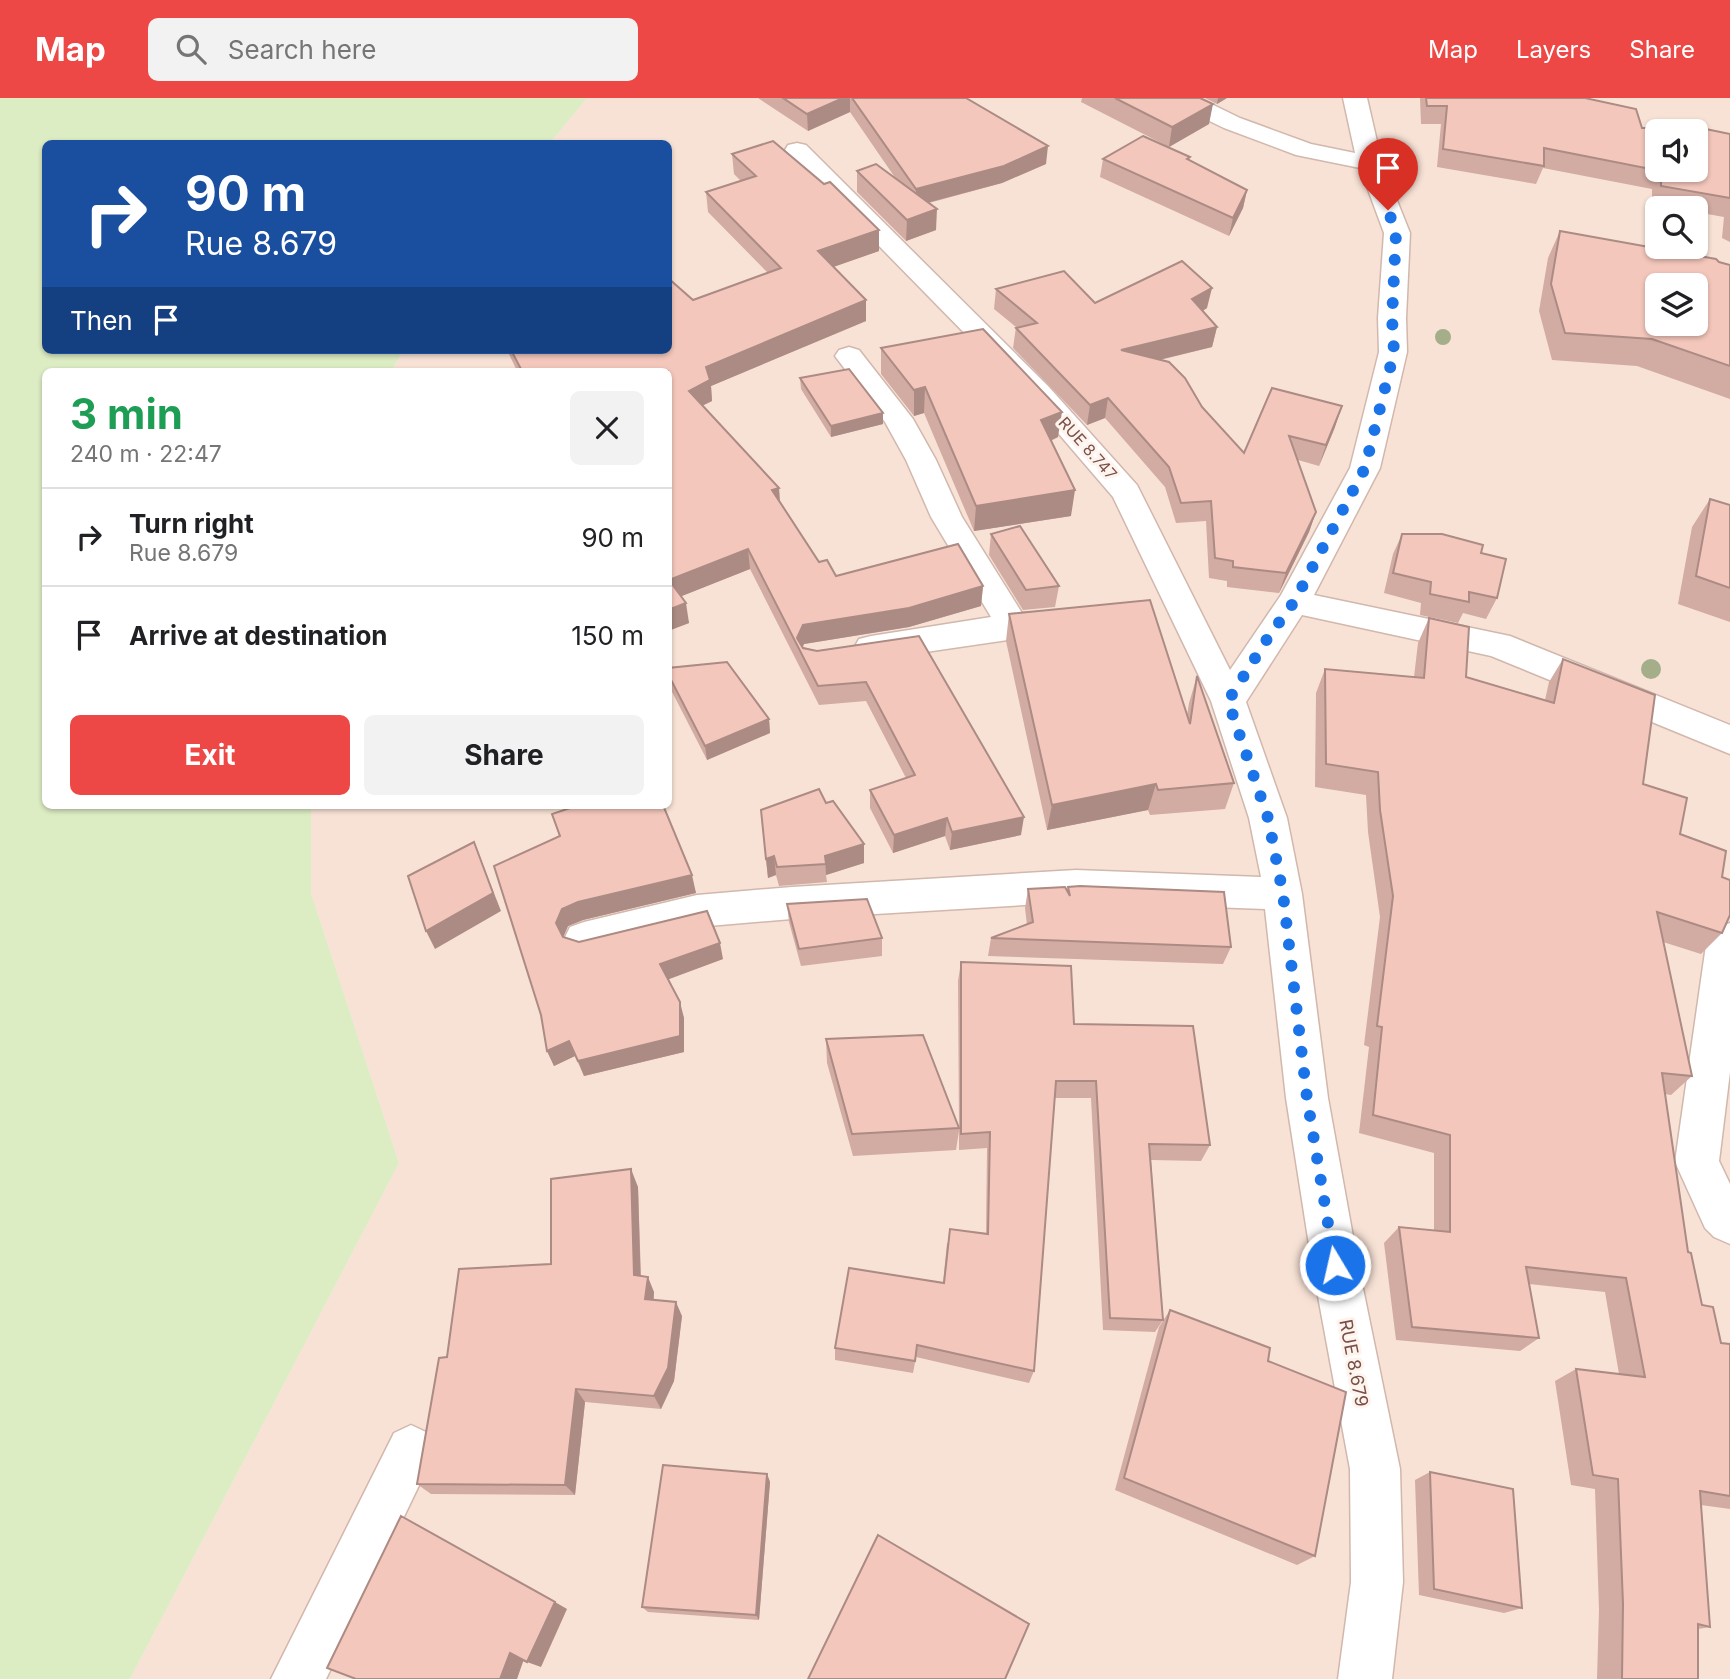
<!DOCTYPE html>
<html lang="en">
<head>
<meta charset="utf-8">
<style>
  :root { --surface:#fff; --page:#f2f2f2; --text:#202124; --muted:#757577; --line:#e0e0e0; --accent:#ed4845 }
  body { margin:0; font-family:Inter,sans-serif; background:var(--page); color:var(--text); height:100vh; display:flex; flex-direction:column; font-size:26px; white-space:nowrap }
  * { box-sizing:border-box; margin:0 }
  p { font-size:23px; color:var(--muted) }
  .icon { flex:none; width:38px; height:38px; fill:none; stroke:currentColor; stroke-width:2; stroke-linecap:round; stroke-linejoin:round }
  .map { position:relative; flex:1; overflow:hidden }
  .side { position:absolute; left:42px; top:270px; width:630px; height:441px; display:flex; flex-direction:column; background:var(--surface); border-radius:10px; box-shadow:0 2px 5px #0004 }
  .side>* { flex:none }
  .guide { position:absolute; left:42px; top:42px; width:630px; height:214px; border-radius:10px; box-shadow:0 2px 5px #0004; background:#1a4fa0; color:#fff; overflow:hidden }
  .fabs { position:absolute; left:1645px; top:21px; display:grid; gap:14px }
  .fabs a { display:grid; place-items:center; width:63px; height:63px; border-radius:10px; background:var(--surface); box-shadow:0 2px 5px #0004; font-size:35px }
  .pin { position:absolute; display:grid; place-items:center; width:60px; height:60px; color:#fff; margin:-72px -30px; border-radius:50% 50% 50% 0; rotate:-45deg; box-shadow:0 0 7px #0007 }
  .pin .icon { rotate:45deg }
  .me { position:absolute; width:77px; margin:-38px; rotate:351deg; stroke-linejoin:round; filter:drop-shadow(0 0 5px #0008) }
  .turn { display:flex; align-items:center; gap:24px; height:147px; padding:0 28px; font-size:32px }
  .turn .icon { width:91px; height:91px; stroke-width:2.5 }
  .turn b { display:block; font-size:49px; line-height:60px }
  .then { display:flex; align-items:center; height:66px; padding:0 28px; background:#0003; gap:14px; font-size:26px }
  .round { display:grid; place-items:center; flex:none; width:74px; height:74px; border-radius:10px; background:var(--page) }
  .summary { display:flex; align-items:center; justify-content:space-between; height:119px; padding:0 28px }
  h1 { font-size:42px; font-weight:700; line-height:52px; color:#1e9e55 }
  .primary-button { display:flex; gap:14px; margin-top:auto; padding:14px 28px }
  .primary-button a { flex:1; height:80px; border-radius:10px; background:var(--accent); color:#fff; font-size:28px; font-weight:700; line-height:80px; text-align:center }
  .primary-button a+a { background:var(--page); color:var(--text) }
  ul { padding:0; list-style:none }
  li { display:flex; align-items:center; gap:21px; height:98px; padding:0 28px; border-top:2px solid var(--line) }
  li div { flex:1 }
  li b { display:block; font-size:26px }
  li em { font-style:normal }
  header { display:flex; align-items:center; gap:42px; box-sizing:border-box; height:98px; padding:0 35px; background:var(--accent); color:#fff }
  header strong { font-size:33px }
  nav { display:flex; gap:38px; margin-inline-start:auto; font-size:24px }
  .search { width:490px; height:63px; background:var(--page); display:flex; align-items:center; gap:18px; box-sizing:border-box; padding:0 24px; border-radius:10px; color:var(--muted); font-size:26px }
  .map>svg:first-child { display:block }
  .residential { fill:#f8e2d6; fill-rule:evenodd }
  .green { fill:#dcecc3 }
  .lines { fill:none; stroke-linecap:round; stroke-linejoin:round }
  .minor-casing { stroke:#d2b7ad; stroke-width:3 }
  .minor { fill:#fff; fill-rule:evenodd }
  .tree { fill:#a4ae89 }
  .wall { fill:#d2aba2 }
  .shaded-wall { fill:#ab8b84 }
  .building { fill:#f4c7bc; stroke:#ab8b84; stroke-width:2; fill-rule:evenodd }
  .route { stroke:#1a73e8; stroke-width:12; stroke-dasharray:0 21.6 }
  .labels { text-anchor:middle; dominant-baseline:central; stroke-width:6; stroke-linejoin:round; paint-order:stroke }
  .far-street-label { font-size:16px; fill:#785049; stroke:#fff4ed }
  .street-label { font-size:18px; fill:#785049; stroke:#fff4ed }
</style>
</head>
<body>
<header>
<strong>Map</strong>
<div class="search"><svg class="icon" aria-label="search" viewBox="0 0 24 24"><circle cx="10" cy="10" r="6"/><path d="M15 15l6 6"/></svg>Search here</div>
<nav><a>Map</a><a>Layers</a><a>Share</a></nav>
</header>
<div class="map">
<svg width="1730" height="1581" viewBox="0 0 1730 1581">
  <rect width="100%" height="100%" fill="#fdefe6"/>
  <path class="residential" d="M587,0H1730V1581H130L399,1065L311,795V707H668V273H391L404,252H668V46L550,45ZM1657,33H1696V72H1657ZM1657,110H1696V149H1657ZM1657,187H1696V226H1657Z"/>
  <polygon class="green" points="0,0 587,0 550,45 46,46 46,252 404,252 391,273 46,273 46,707 311,707 311,795 399,1065 130,1581 0,1581"/>
  <g class="lines">
    <defs>
      <g id="minor">
        <polygon points="1168,0 1199,0 1240,20 1311,46 1355,55 1343,0 1367,0 1382,65 1410,135 1406,220 1407,254 1380,370 1314,497 1510,538 1730,627 1730,656 1491,558 1302,517 1246,604 1287,720 1302,796 1328,1000 1358,1166 1400,1371 1403,1484 1392,1581 1338,1581 1351,1484 1350,1371 1312,1166 1286,1000 1265,811 1076,804 792,821 697,829 584,858 570,853 564,841 570,829 584,824 697,797 792,789 1076,772 1261,779 1249,720 1211,603 1113,399 1028,300 785,52 788,47 797,45 806,47 1048,288 1137,387 1230,572 1281,497 1350,370 1379,254 1378,220 1384,135 1360,70 1296,57 1224,30 1172,5"/>
        <polygon points="849,249 859,252 913,321 936,362 962,419 1022,515 1058,513 1070,517 1075,525 1070,533 871,562 859,559 854,550 859,541 871,538 991,519 931,419 906,362 885,324 835,258 839,252"/>
        <polygon points="1730,825 1730,974 1719,1063 1730,1086 1730,1146 1714,1139 1705,1130 1675,1064 1706,847 1716,830"/>
        <polygon points="411,1327 428,1335 436,1352 326,1581 271,1581 394,1335"/>
      </g>
    </defs>
    <use href="#minor" class="minor-casing"/>
    <use href="#minor" class="minor"/>
  </g>
  <g class="tree">
    <circle cx="1443" cy="239" r="8"/>
    <circle cx="1651" cy="571" r="10"/>
  </g>
  <g class="wall">
    <polygon points="758,0 966,0 1046,66 1002,85 929,105 936,132 906,143 857,94 857,73 896,81 850,14 808,33"/>
    <polygon points="1082,0 1200,0 1209,26 1169,49 1081,4"/>
    <polygon points="1205,0 1227,0 1217,6"/>
    <polygon points="1420,0 1585,0 1642,30 1730,37 1730,144 1722,140 1724,119 1696,114 1696,110 1675,110 1652,106 1652,91 1543,70 1536,86 1437,69 1441,26 1421,26"/>
    <polygon points="732,56 879,153 833,169 866,223 711,288 712,303 702,308 779,390 780,403 819,464 836,478 983,488 981,508 909,529 804,546 803,549 817,553 919,538 1021,737 950,752 945,738 893,755 870,710 870,692 906,680 866,603 819,607 750,471 681,498 689,525 668,533 668,273 517,273 507,252 668,252 693,202 768,175 708,114 706,94 741,83 734,76"/>
    <polygon points="1190,59 1189,62 1247,92 1243,110 1229,138 1100,79 1103,61"/>
    <polygon points="1560,133 1730,167 1730,301 1637,268 1552,262 1539,213 1548,160"/>
    <polygon points="996,191 1095,205 1207,210 1203,213 1217,229 1212,249 1160,262 1244,355 1272,290 1335,329 1319,368 1298,362 1316,414 1309,434 1279,495 1227,489 1227,483 1209,480 1206,423 1176,425 1165,389 1105,320 1087,327 1013,250 1016,229 994,211"/>
    <polygon points="881,250 1058,339 1051,343 1071,418 974,433 924,315 914,318 881,276"/>
    <polygon points="800,280 883,326 831,339 801,291"/>
    <polygon points="1710,401 1730,407 1730,524 1678,506 1692,429"/>
    <polygon points="991,436 1059,488 1055,509 1023,512 989,457"/>
    <polygon points="1402,436 1481,455 1497,500 1486,521 1463,515 1458,525 1420,517 1421,505 1384,495 1393,456"/>
    <polygon points="1009,516 1187,618 1189,605 1197,578 1234,685 1225,711 1150,717 1148,712 1047,732 1006,543"/>
    <polygon points="1429,520 1466,579 1545,602 1549,584 1563,561 1643,686 1680,736 1722,779 1722,835 1701,856 1663,844 1692,978 1671,997 1665,996 1688,1154 1702,1207 1721,1245 1730,1246 1730,1411 1701,1407 1710,1529 1698,1531 1698,1581 1597,1581 1599,1512 1595,1391 1571,1387 1555,1283 1576,1271 1619,1276 1605,1194 1529,1186 1539,1240 1520,1253 1396,1242 1384,1145 1399,1129 1434,1133 1434,1055 1359,1035 1369,949 1364,947 1380,819 1368,734 1366,697 1315,689 1316,595 1325,571 1414,579 1418,545"/>
    <polygon points="668,576 769,621 770,635 707,662 668,586"/>
    <polygon points="826,705 864,765 826,777 827,784 779,788 776,777 768,780 761,712"/>
    <polygon points="565,707 663,707 696,795 583,822 568,828 563,839 579,844 723,861 668,881 684,920 684,954 584,978 575,958 554,968 547,953 541,917 559,738 552,716 568,711"/>
    <polygon points="1068,789 1231,849 1223,866 988,858 991,840 1027,827 1025,810 1028,791 1067,793"/>
    <polygon points="787,806 882,840 882,858 801,868 789,824"/>
    <polygon points="961,864 1074,926 1210,1047 1201,1063 1151,1062 1163,1222 1155,1234 1103,1232 1091,1000 1055,1000 1034,1273 1029,1285 916,1259 913,1275 835,1262 835,1250 943,1185 947,1145 986,1136 987,1050 959,1052 959,1033 956,1052 853,1058 827,965 826,941 959,1029 958,883"/>
    <polygon points="638,1089 641,1178 654,1194 654,1202 682,1218 674,1283 661,1311 585,1304 575,1397 431,1396 417,1386 447,1259"/>
    <polygon points="1170,1212 1268,1263 1315,1458 1297,1467 1115,1392 1159,1229"/>
    <polygon points="1430,1374 1522,1510 1504,1515 1419,1497 1415,1382"/>
    <polygon points="767,1376 770,1384 759,1522 648,1514 642,1509"/>
  </g>
  <g class="shaded-wall">
    <polygon points="843,0 850,0 850,14 808,33 807,16"/>
    <polygon points="1218,0 1227,0 1217,6"/>
    <polygon points="1213,6 1209,26 1169,49 1172,29"/>
    <polygon points="1048,48 1046,66 1002,85 915,108 916,91"/>
    <polygon points="1247,92 1243,110 1229,138 1233,120"/>
    <polygon points="937,111 936,132 906,143 907,122"/>
    <polygon points="879,132 879,153 819,174 818,153"/>
    <polygon points="1212,190 1207,210 1188,221 1192,201"/>
    <polygon points="866,202 866,223 711,288 712,303 691,313 689,293 706,269"/>
    <polygon points="1217,229 1212,249 1117,272 1121,252"/>
    <polygon points="925,289 924,315 914,318 914,292"/>
    <polygon points="1108,300 1105,320 1087,327 1090,307"/>
    <polygon points="1342,308 1335,329 1319,368 1326,347"/>
    <polygon points="1062,314 1058,339 1038,348 1041,322"/>
    <polygon points="883,315 883,326 831,339 831,328"/>
    <polygon points="779,390 780,410 772,392"/>
    <polygon points="1075,392 1071,418 974,433 976,408"/>
    <polygon points="1316,414 1309,434 1279,495 1286,475"/>
    <polygon points="748,451 750,471 672,502 669,482"/>
    <polygon points="983,488 981,508 909,529 804,546 800,554 797,540 803,527"/>
    <polygon points="686,505 689,525 668,533 668,512"/>
    <polygon points="769,621 770,635 707,662 705,648"/>
    <polygon points="1156,686 1148,712 1047,732 1052,707"/>
    <polygon points="1024,719 1021,737 950,752 952,734"/>
    <polygon points="947,720 945,738 893,755 894,737"/>
    <polygon points="474,744 501,813 435,851 426,833"/>
    <polygon points="864,746 864,765 826,777 825,758"/>
    <polygon points="774,758 776,777 768,780 766,761"/>
    <polygon points="692,777 696,795 583,822 568,828 562,842 556,825 562,811 578,804"/>
    <polygon points="720,845 723,861 664,883 660,866"/>
    <polygon points="680,904 684,920 684,954 584,978 578,963"/>
    <polygon points="569,943 575,958 554,968 547,953"/>
    <polygon points="631,1071 638,1089 641,1193 634,1177"/>
    <polygon points="648,1179 654,1194 652,1216 645,1201"/>
    <polygon points="676,1204 682,1218 674,1283 661,1311 654,1298"/>
    <polygon points="576,1291 585,1304 575,1397 565,1387"/>
    <polygon points="767,1376 770,1384 759,1522 756,1517"/>
    <polygon points="555,1504 567,1511 541,1569 527,1564"/>
    <polygon points="510,1555 524,1561 517,1581 500,1581"/>
  </g>
  <g class="building">
    <polygon points="783,0 843,0 807,16"/>
    <polygon points="852,0 966,0 1048,48 1004,68 916,91"/>
    <polygon points="1115,0 1200,0 1213,6 1172,29"/>
    <path d="M1426,0H1585L1636,11L1642,30H1701L1730,36V100L1661,88V73L1544,50V68L1443,51L1447,8H1427ZM1657,33H1696V72H1657Z"/>
    <polygon points="1143,38 1190,59 1187,61 1247,92 1233,120 1103,61"/>
    <polygon points="773,43 824,86 830,84 879,132 818,153 866,202 706,269 710,282 689,293 779,390 772,392 819,464 827,462 836,478 958,446 983,488 909,510 803,527 797,540 803,550 817,553 919,538 1024,719 952,734 947,720 894,737 870,692 915,677 866,584 818,588 748,451 669,482 686,505 668,512 668,273 522,273 511,252 668,252 668,180 693,202 781,170 706,94 756,78 732,56"/>
    <polygon points="876,66 937,111 907,122 857,73"/>
    <path d="M1560,133L1716,161L1719,164L1730,167V268L1652,241L1565,235L1551,186ZM1657,187H1696V226H1657Z"/>
    <polygon points="1182,163 1212,190 1192,201 1217,229 1121,252 1169,264 1185,280 1202,309 1244,355 1272,290 1342,308 1326,347 1289,338 1316,414 1286,475 1233,469 1233,463 1215,460 1211,403 1181,405 1169,369 1108,300 1090,307 1016,230 1037,225 996,191 1064,173 1095,205"/>
    <polygon points="983,231 1062,314 1041,322 1075,392 976,408 925,289 914,292 881,250"/>
    <polygon points="849,271 883,315 831,328 800,280"/>
    <polygon points="1710,401 1730,407 1730,490 1696,478"/>
    <polygon points="1020,428 1059,488 1026,492 991,436"/>
    <polygon points="1402,436 1442,436 1483,447 1481,455 1506,461 1497,500 1469,494 1469,504 1430,496 1431,484 1393,475"/>
    <polygon points="1150,502 1190,626 1197,578 1234,685 1158,692 1156,686 1052,707 1009,516"/>
    <polygon points="1429,520 1469,529 1466,579 1554,605 1563,561 1655,597 1643,686 1687,700 1680,736 1726,753 1722,779 1730,782 1730,817 1722,835 1657,814 1692,978 1662,975 1688,1154 1691,1155 1702,1207 1713,1209 1721,1245 1730,1246 1730,1398 1700,1393 1710,1529 1698,1526 1698,1581 1622,1581 1623,1506 1618,1381 1593,1377 1576,1271 1645,1279 1626,1180 1526,1169 1539,1240 1412,1229 1399,1129 1450,1134 1450,1037 1373,1017 1382,929 1377,928 1393,798 1380,712 1378,674 1326,666 1325,571 1424,580"/>
    <polygon points="727,564 769,621 705,648 668,576 668,570"/>
    <polygon points="819,691 826,705 833,703 864,746 825,758 826,766 777,769 774,758 766,761 761,712"/>
    <polygon points="575,707 663,707 692,777 578,804 562,811 556,825 563,839 579,844 707,813 720,845 660,866 680,904 680,938 578,963 569,943 547,953 541,917 494,768 560,738 552,716 576,708"/>
    <polygon points="474,744 493,795 426,833 408,778"/>
    <polygon points="1080,788 1224,794 1231,849 991,840 1033,824 1028,791 1065,789 1070,798 1068,789"/>
    <polygon points="867,801 882,840 799,851 787,806"/>
    <polygon points="961,864 1071,868 1074,926 1193,928 1210,1047 1149,1046 1163,1222 1110,1220 1096,983 1056,983 1034,1273 917,1247 915,1263 835,1250 849,1170 944,1185 950,1131 988,1136 990,1034 961,1036"/>
    <polygon points="923,937 959,1030 852,1036 826,941"/>
    <polygon points="631,1071 634,1177 648,1179 645,1201 676,1204 668,1270 654,1298 576,1291 565,1387 417,1386 439,1260 447,1259 459,1171 551,1166 551,1081"/>
    <polygon points="1170,1212 1270,1250 1268,1263 1346,1294 1315,1458 1124,1380"/>
    <polygon points="663,1367 767,1376 756,1517 642,1509"/>
    <polygon points="1430,1374 1513,1391 1522,1510 1434,1491"/>
    <polygon points="401,1418 555,1504 527,1564 510,1555 500,1581 356,1581 327,1570"/>
    <polygon points="878,1437 1029,1526 1005,1581 808,1581"/>
  </g>
  <g class="lines">
    <polyline class="route" points="1335,1167 1307,1000 1283,796 1268,720 1228,603 1269,538 1294,504 1365,370 1394,254 1392,220 1396,135 1388,112"/>
  </g>
  <g class="labels">
    <g class="far-street-label">
      <text transform="translate(1088 350) rotate(48)">RUE 8.747</text>
    </g>
    <g class="street-label">
      <text transform="translate(1354 1265) rotate(79)">RUE 8.679</text>
    </g>
  </g>
</svg>
<div class="fabs">
<a><svg class="icon" aria-label="sound" viewBox="0 0 24 24"><path d="M4 9h4l5-4v14l-5-4H4zM17 9q2 3 0 6"/></svg></a>
<a><svg class="icon" aria-label="search" viewBox="0 0 24 24"><circle cx="10" cy="10" r="6"/><path d="M15 15l6 6"/></svg></a>
<a><svg class="icon" aria-label="layers" viewBox="0 0 24 24"><path d="M12 4l9 5-9 5-9-5zM3 14l9 5 9-5"/></svg></a>
</div>
<div class="pin" style="left:1388px;top:112px;background:#d93025"><svg class="icon" aria-label="arrive" viewBox="0 0 24 24"><path d="M6 21V4h12l-3 4 3 4H6"/></svg></div>
<svg class="me" style="left:1335px;top:1167px" viewBox="-20 -20 40 40"><circle r="17" fill="#1a73e8" stroke="#fff" stroke-width="3"/><path d="M0-11L8 9 0 5-8 9z" fill="#fff"/></svg>
<div class="guide">
<div class="turn"><svg class="icon" aria-label="right" viewBox="0 0 24 24"><path d="M7 20v-9h11M14 6l5 5-5 5"/></svg><div><b>90 m</b>Rue 8.679</div></div>
<div class="then">Then<svg class="icon" aria-label="arrive" viewBox="0 0 24 24"><path d="M6 21V4h12l-3 4 3 4H6"/></svg></div>
</div>
<section class="side">
<div class="summary"><div><h1>3 min</h1><p>240 m · 22:47</p></div><a class="round"><svg class="icon" aria-label="close" viewBox="0 0 24 24"><path d="M6 6l12 12M18 6L6 18"/></svg></a></div>
<ul>
<li><svg class="icon" aria-label="right" viewBox="0 0 24 24"><path d="M7 20v-9h11M14 6l5 5-5 5"/></svg><div><b>Turn right</b><p>Rue 8.679</p></div><em>90 m</em></li>
<li><svg class="icon" aria-label="arrive" viewBox="0 0 24 24"><path d="M6 21V4h12l-3 4 3 4H6"/></svg><div><b>Arrive at destination</b></div><em>150 m</em></li>
</ul>
<div class="primary-button"><a>Exit</a><a>Share</a></div>
</section>
</div>
</body>
</html>
